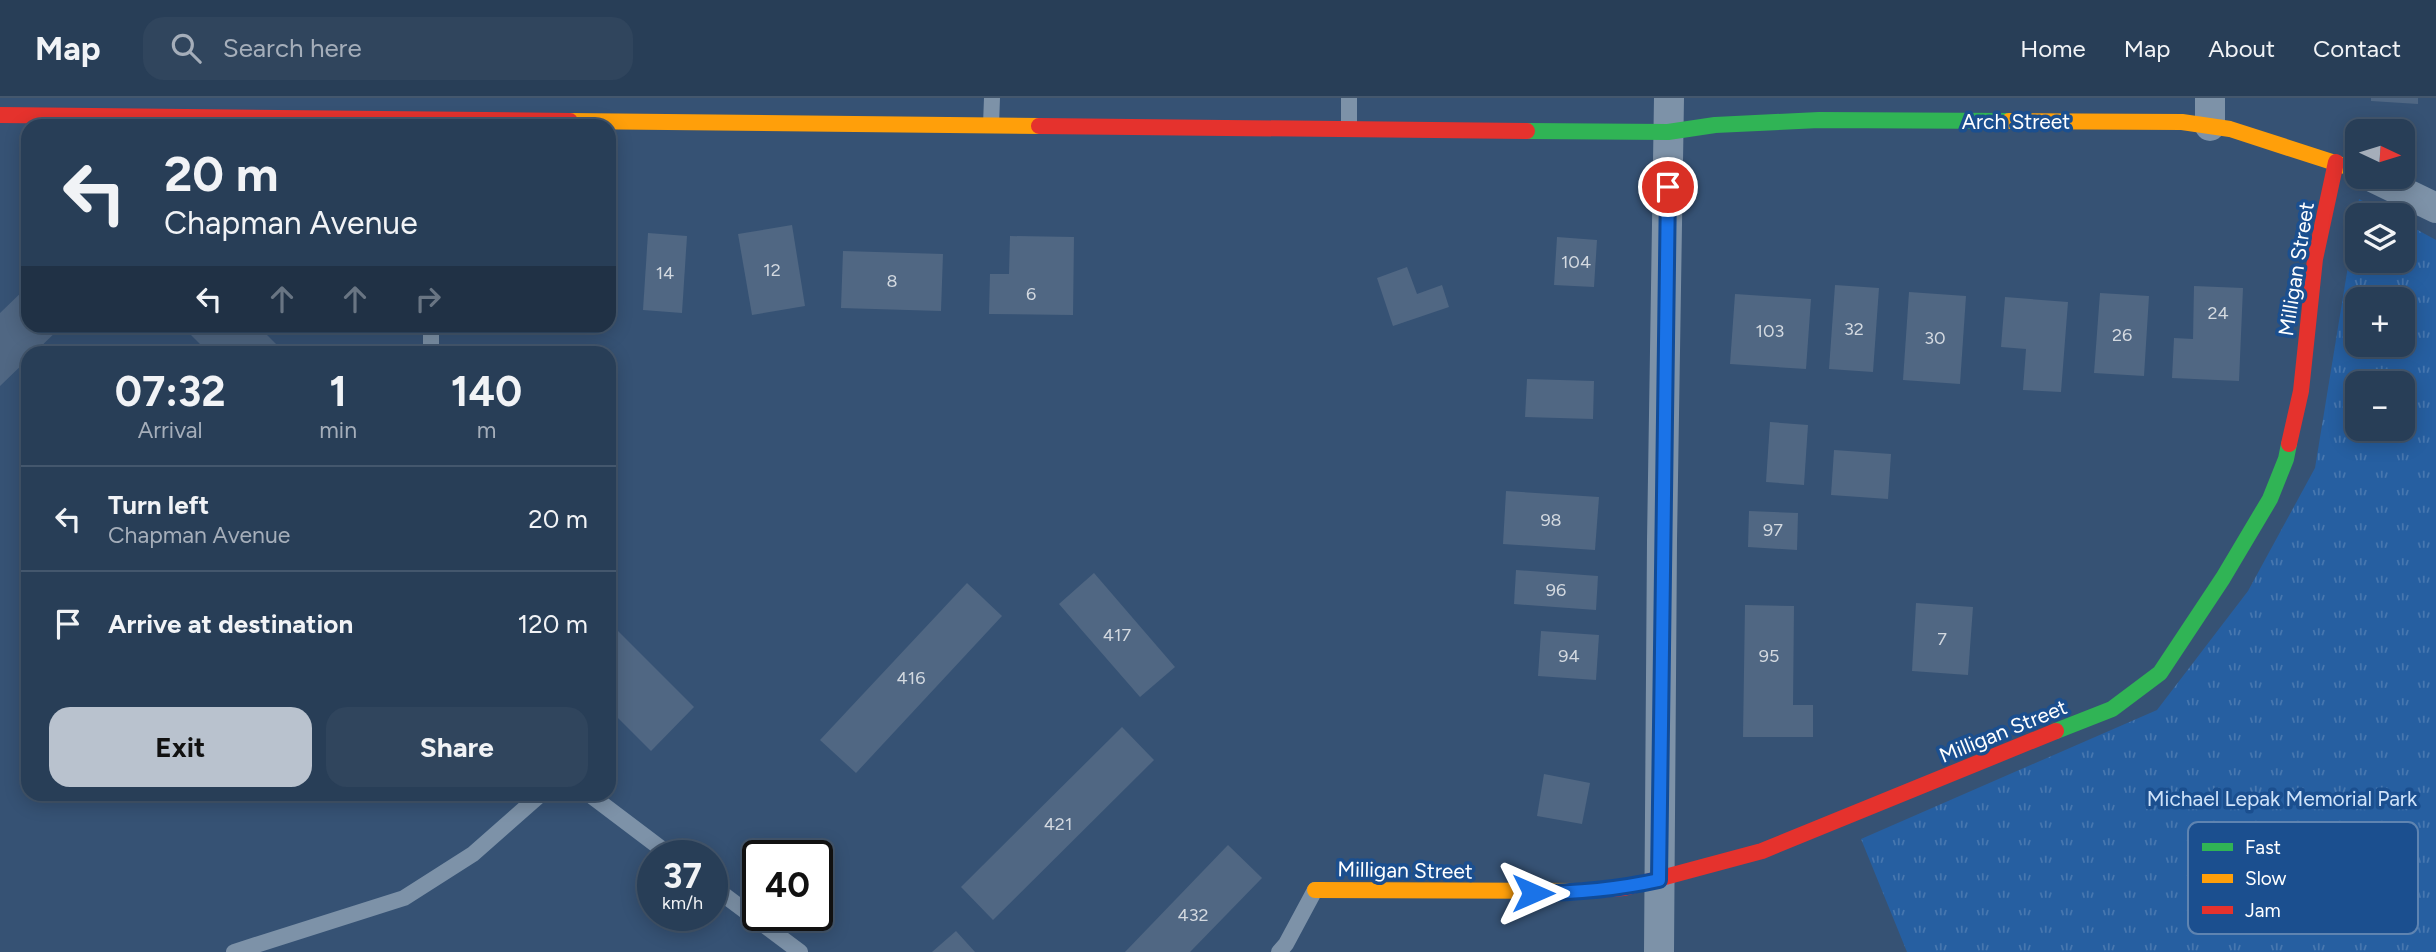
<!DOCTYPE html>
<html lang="en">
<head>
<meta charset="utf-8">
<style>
  :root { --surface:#283e57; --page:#30455d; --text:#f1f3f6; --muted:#a5aeba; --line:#44576d; --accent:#b9c2ce }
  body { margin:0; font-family:Figtree,sans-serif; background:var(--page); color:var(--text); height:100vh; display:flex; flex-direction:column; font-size:26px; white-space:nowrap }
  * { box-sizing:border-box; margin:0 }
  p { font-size:23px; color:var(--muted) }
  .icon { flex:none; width:38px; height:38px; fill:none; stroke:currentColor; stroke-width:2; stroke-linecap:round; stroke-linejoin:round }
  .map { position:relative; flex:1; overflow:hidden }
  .panel { position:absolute; left:21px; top:248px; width:595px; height:455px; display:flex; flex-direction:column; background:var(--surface); border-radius:21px; box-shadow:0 4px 18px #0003,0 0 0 2px var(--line) }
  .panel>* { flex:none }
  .guide { position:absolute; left:21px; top:21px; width:595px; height:214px; border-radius:21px; box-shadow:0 4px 18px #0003,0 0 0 2px var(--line); background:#283e57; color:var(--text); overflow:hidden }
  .needle { width:46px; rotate:94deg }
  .buttons { position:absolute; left:2345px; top:21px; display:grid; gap:14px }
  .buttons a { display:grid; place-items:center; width:70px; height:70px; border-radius:14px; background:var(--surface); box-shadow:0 4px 18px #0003,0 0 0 2px var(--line); font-size:35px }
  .speed { position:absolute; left:637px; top:742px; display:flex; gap:14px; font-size:35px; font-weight:700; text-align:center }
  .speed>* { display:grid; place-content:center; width:91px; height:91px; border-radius:50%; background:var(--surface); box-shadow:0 4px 18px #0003,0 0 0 2px var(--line); line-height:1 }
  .speed small { font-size:18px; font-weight:400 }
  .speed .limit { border:4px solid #111; border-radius:10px; background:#fff; color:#111 }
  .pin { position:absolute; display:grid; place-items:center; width:60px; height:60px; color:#fff; margin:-30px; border:4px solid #fff; border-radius:50%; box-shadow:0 2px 7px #0007 }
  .me { position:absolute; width:77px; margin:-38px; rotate:90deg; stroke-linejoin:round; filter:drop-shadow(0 0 5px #0008) }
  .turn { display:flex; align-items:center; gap:24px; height:147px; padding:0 28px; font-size:32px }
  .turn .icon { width:91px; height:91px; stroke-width:2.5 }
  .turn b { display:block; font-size:49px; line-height:60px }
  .lanes { display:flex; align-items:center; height:66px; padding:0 28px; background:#0003; justify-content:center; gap:35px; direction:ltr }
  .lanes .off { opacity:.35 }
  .eta { display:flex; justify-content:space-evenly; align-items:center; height:119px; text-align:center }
  .eta b { font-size:42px; font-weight:700; line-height:49px }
  .action { display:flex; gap:14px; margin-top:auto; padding:14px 28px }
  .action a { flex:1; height:80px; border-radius:21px; background:var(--accent); color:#111; font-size:28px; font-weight:700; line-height:80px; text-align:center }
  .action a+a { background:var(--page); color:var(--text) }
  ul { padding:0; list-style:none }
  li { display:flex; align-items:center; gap:21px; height:105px; padding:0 28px; border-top:2px solid var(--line) }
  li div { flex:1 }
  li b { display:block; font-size:26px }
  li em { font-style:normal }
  header { display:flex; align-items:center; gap:42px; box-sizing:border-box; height:98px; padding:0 35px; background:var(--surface); border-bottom:2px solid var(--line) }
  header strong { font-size:33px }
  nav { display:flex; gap:38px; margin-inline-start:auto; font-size:24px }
  .search { width:490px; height:63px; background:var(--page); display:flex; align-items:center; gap:18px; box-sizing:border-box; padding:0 24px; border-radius:21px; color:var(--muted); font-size:26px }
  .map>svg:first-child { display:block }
  .park { fill:url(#park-tufts); fill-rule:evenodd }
  .building { fill:#506783 }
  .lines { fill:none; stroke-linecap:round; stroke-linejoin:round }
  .lane { stroke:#7d92a8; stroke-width:16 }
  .street { stroke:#7d92a8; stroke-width:30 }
  .fast { stroke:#30b455; stroke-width:16 }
  .slow { stroke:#ff9f0a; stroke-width:16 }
  .jam { stroke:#e5322d; stroke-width:16 }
  .route-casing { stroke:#114b97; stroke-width:18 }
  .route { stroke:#1a73e8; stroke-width:12 }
  .labels { text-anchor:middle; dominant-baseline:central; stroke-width:7; stroke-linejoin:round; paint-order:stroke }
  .number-label { font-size:18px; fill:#d3d9e0 }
  .street-label { font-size:21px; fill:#fff; stroke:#1b4f8f }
  .park-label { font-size:21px; fill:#cfe3fa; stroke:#1b4f8f }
  .key { fill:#1b4f8f; stroke:#5f84b1; stroke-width:2 }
  .key-label { font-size:19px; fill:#fff }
</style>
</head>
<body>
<header>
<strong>Map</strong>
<div class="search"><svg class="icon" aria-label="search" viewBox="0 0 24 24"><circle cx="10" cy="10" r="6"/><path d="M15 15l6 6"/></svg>Search here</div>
<nav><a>Home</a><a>Map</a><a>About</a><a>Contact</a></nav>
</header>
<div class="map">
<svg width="2436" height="854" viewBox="0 0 2436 854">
  <defs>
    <pattern id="park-tufts" width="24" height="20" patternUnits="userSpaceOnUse" patternTransform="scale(1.75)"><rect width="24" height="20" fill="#265fa1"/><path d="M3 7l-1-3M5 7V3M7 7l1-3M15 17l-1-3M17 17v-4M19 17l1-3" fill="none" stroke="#4777af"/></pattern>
  </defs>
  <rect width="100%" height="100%" fill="#365274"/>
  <path class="park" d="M2359,101L2389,117H2357V163H2403V124L2436,142V854H1907L1861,741L2157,612L2248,493L2315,370ZM2357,201H2403V247H2357ZM2357,285H2403V331H2357Z"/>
  <g class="building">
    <polygon points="2371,0 2418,0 2418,6 2371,3"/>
    <polygon points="792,127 805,208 752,217 738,136"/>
    <polygon points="648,135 687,138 682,215 643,212"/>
    <polygon points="1010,138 1074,139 1073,217 989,216 990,176 1009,176"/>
    <polygon points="1557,139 1597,142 1594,189 1554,187"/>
    <polygon points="843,153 943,156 941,213 841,210"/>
    <polygon points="1407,169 1417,196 1442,187 1449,209 1393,228 1377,180"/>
    <polygon points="1835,187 1879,190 1873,274 1829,271"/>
    <polygon points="28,188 28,228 62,228 33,256 28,256 28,261 0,288 0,215"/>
    <polygon points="2194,188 2243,190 2239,283 2172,280 2174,240 2193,241"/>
    <polygon points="1909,194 1966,198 1960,286 1903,282"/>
    <polygon points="2100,195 2149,198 2144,278 2094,275"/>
    <polygon points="1735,196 1811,201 1806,271 1730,266"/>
    <polygon points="2005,199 2068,204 2061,294 2023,292 2026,251 2001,249"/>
    <polygon points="182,228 258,228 286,256 210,256"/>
    <polygon points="1527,281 1594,283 1593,321 1525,319"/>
    <polygon points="1770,324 1808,327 1804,387 1766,384"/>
    <polygon points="1834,352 1891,356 1888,401 1831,397"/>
    <polygon points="1506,393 1599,399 1595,452 1503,446"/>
    <polygon points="1749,413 1798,415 1797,452 1748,449"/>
    <polygon points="1516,472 1598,478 1596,512 1514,506"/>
    <polygon points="1094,475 1175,569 1140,599 1059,506"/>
    <polygon points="967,485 1002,518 856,675 820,642"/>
    <polygon points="1916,505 1973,509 1968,577 1912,573"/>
    <polygon points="1745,507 1794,508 1793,607 1813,607 1813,639 1743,639"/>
    <polygon points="609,524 694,609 651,653 609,611"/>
    <polygon points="1541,533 1599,537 1596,582 1538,578"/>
    <polygon points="1122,629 1154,662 993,822 961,789"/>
    <polygon points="1544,676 1590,685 1582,726 1537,718"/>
    <polygon points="1228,747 1262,780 1190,854 1125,854"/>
    <polygon points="956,833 975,854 932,854"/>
  </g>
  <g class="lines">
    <g class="lane">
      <polyline points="991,27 992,0"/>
      <polyline points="1349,31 1349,0"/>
      <polyline points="431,256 431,228"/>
      <polyline points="589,696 671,758"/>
      <polyline points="712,788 800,854"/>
      <polyline points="234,854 404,800 473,756 541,696"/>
      <polyline points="1279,854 1286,846 1315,792"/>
    </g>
    <g class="street">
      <polyline points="2210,28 2210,0"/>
      <polyline points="2372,79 2436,110"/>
      <polyline points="1659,854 1662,443 1669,0"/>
    </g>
    <g class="fast">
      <polyline points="1527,33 1668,34 1715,27 1819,22 2009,23"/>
      <polyline points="2056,633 2112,611 2160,575 2223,480 2270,401 2286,361 2289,346"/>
    </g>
    <g class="slow">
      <polyline points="570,23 1039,28"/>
      <polyline points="2009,23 2182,24 2230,31 2357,72"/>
      <polyline points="1315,792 1580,793"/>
    </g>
    <g class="jam">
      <polyline points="0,17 570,23"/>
      <polyline points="1039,28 1527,33"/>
      <polyline points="2289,346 2301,293 2315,161 2336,64"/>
      <polyline points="1580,793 1624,790 1762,753 2056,633"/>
    </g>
  </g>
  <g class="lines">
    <defs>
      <path id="route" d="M1533,795C1576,795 1618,791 1659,782L1668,89"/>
    </defs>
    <use href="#route" class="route-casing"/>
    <use href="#route" class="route"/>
  </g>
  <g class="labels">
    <g class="number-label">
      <text x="1576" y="164">104</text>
      <text x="772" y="172">12</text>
      <text x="665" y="175">14</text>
      <text x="892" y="183">8</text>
      <text x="1031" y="196">6</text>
      <text x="2218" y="215">24</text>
      <text x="1854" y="231">32</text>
      <text x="1770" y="233">103</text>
      <text x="2122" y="237">26</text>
      <text x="1935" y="240">30</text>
      <text x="1551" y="422">98</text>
      <text x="1773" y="432">97</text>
      <text x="1556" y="492">96</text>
      <text x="1117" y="537">417</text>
      <text x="1942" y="541">7</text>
      <text x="1569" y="558">94</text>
      <text x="1769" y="558">95</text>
      <text x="911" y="580">416</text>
      <text x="1058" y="726">421</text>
      <text x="1193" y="817">432</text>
    </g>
    <g class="street-label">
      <text x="2016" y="23">Arch Street</text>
      <text transform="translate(2296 171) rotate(-81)">Milligan Street</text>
      <text transform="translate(2003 633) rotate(-22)">Milligan Street</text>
      <text transform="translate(1405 772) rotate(1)">Milligan Street</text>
    </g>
    <g class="park-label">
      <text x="2282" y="700">Michael Lepak Memorial Park</text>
    </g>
  </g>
  <rect x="2188" y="724" width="230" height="112" rx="10" class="key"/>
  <rect x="2202" y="745" width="31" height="8" fill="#30b455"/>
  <rect x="2202" y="776" width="31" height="9" fill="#ff9f0a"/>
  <rect x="2202" y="808" width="31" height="8" fill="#e5322d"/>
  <g class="key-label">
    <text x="2245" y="756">Fast</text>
    <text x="2245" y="787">Slow</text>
    <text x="2245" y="819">Jam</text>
  </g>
</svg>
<div class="buttons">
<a><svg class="needle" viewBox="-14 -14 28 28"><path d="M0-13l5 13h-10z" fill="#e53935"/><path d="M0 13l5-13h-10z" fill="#a5aeba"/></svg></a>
<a><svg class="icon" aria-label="layers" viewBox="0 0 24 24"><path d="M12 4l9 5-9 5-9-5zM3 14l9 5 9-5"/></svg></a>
<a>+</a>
<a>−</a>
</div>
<div class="speed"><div>37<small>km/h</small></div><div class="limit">40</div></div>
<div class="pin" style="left:1668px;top:89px;background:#d93025"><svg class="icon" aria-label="arrive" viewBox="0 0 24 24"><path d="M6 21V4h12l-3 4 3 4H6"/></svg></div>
<svg class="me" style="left:1533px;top:795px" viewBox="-20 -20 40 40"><path d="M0-17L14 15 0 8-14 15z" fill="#1a73e8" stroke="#fff" stroke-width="4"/></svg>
<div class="guide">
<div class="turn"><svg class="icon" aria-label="left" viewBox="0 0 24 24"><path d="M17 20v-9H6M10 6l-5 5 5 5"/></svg><div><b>20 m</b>Chapman Avenue</div></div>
<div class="lanes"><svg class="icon" aria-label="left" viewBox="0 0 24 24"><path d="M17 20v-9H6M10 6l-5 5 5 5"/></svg><svg class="icon off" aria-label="ahead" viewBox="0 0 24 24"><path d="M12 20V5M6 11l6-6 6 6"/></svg><svg class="icon off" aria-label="ahead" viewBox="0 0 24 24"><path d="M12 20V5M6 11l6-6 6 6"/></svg><svg class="icon off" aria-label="right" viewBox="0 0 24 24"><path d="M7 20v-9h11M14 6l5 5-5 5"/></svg></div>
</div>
<section class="panel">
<div class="eta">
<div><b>07:32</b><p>Arrival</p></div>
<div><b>1</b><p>min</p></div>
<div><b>140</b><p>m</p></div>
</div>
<ul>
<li><svg class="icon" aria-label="left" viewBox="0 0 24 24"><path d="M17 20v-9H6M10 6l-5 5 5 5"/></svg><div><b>Turn left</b><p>Chapman Avenue</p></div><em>20 m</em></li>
<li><svg class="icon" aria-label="arrive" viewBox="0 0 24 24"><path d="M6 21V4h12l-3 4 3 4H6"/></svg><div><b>Arrive at destination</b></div><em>120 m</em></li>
</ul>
<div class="action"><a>Exit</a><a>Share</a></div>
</section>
</div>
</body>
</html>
